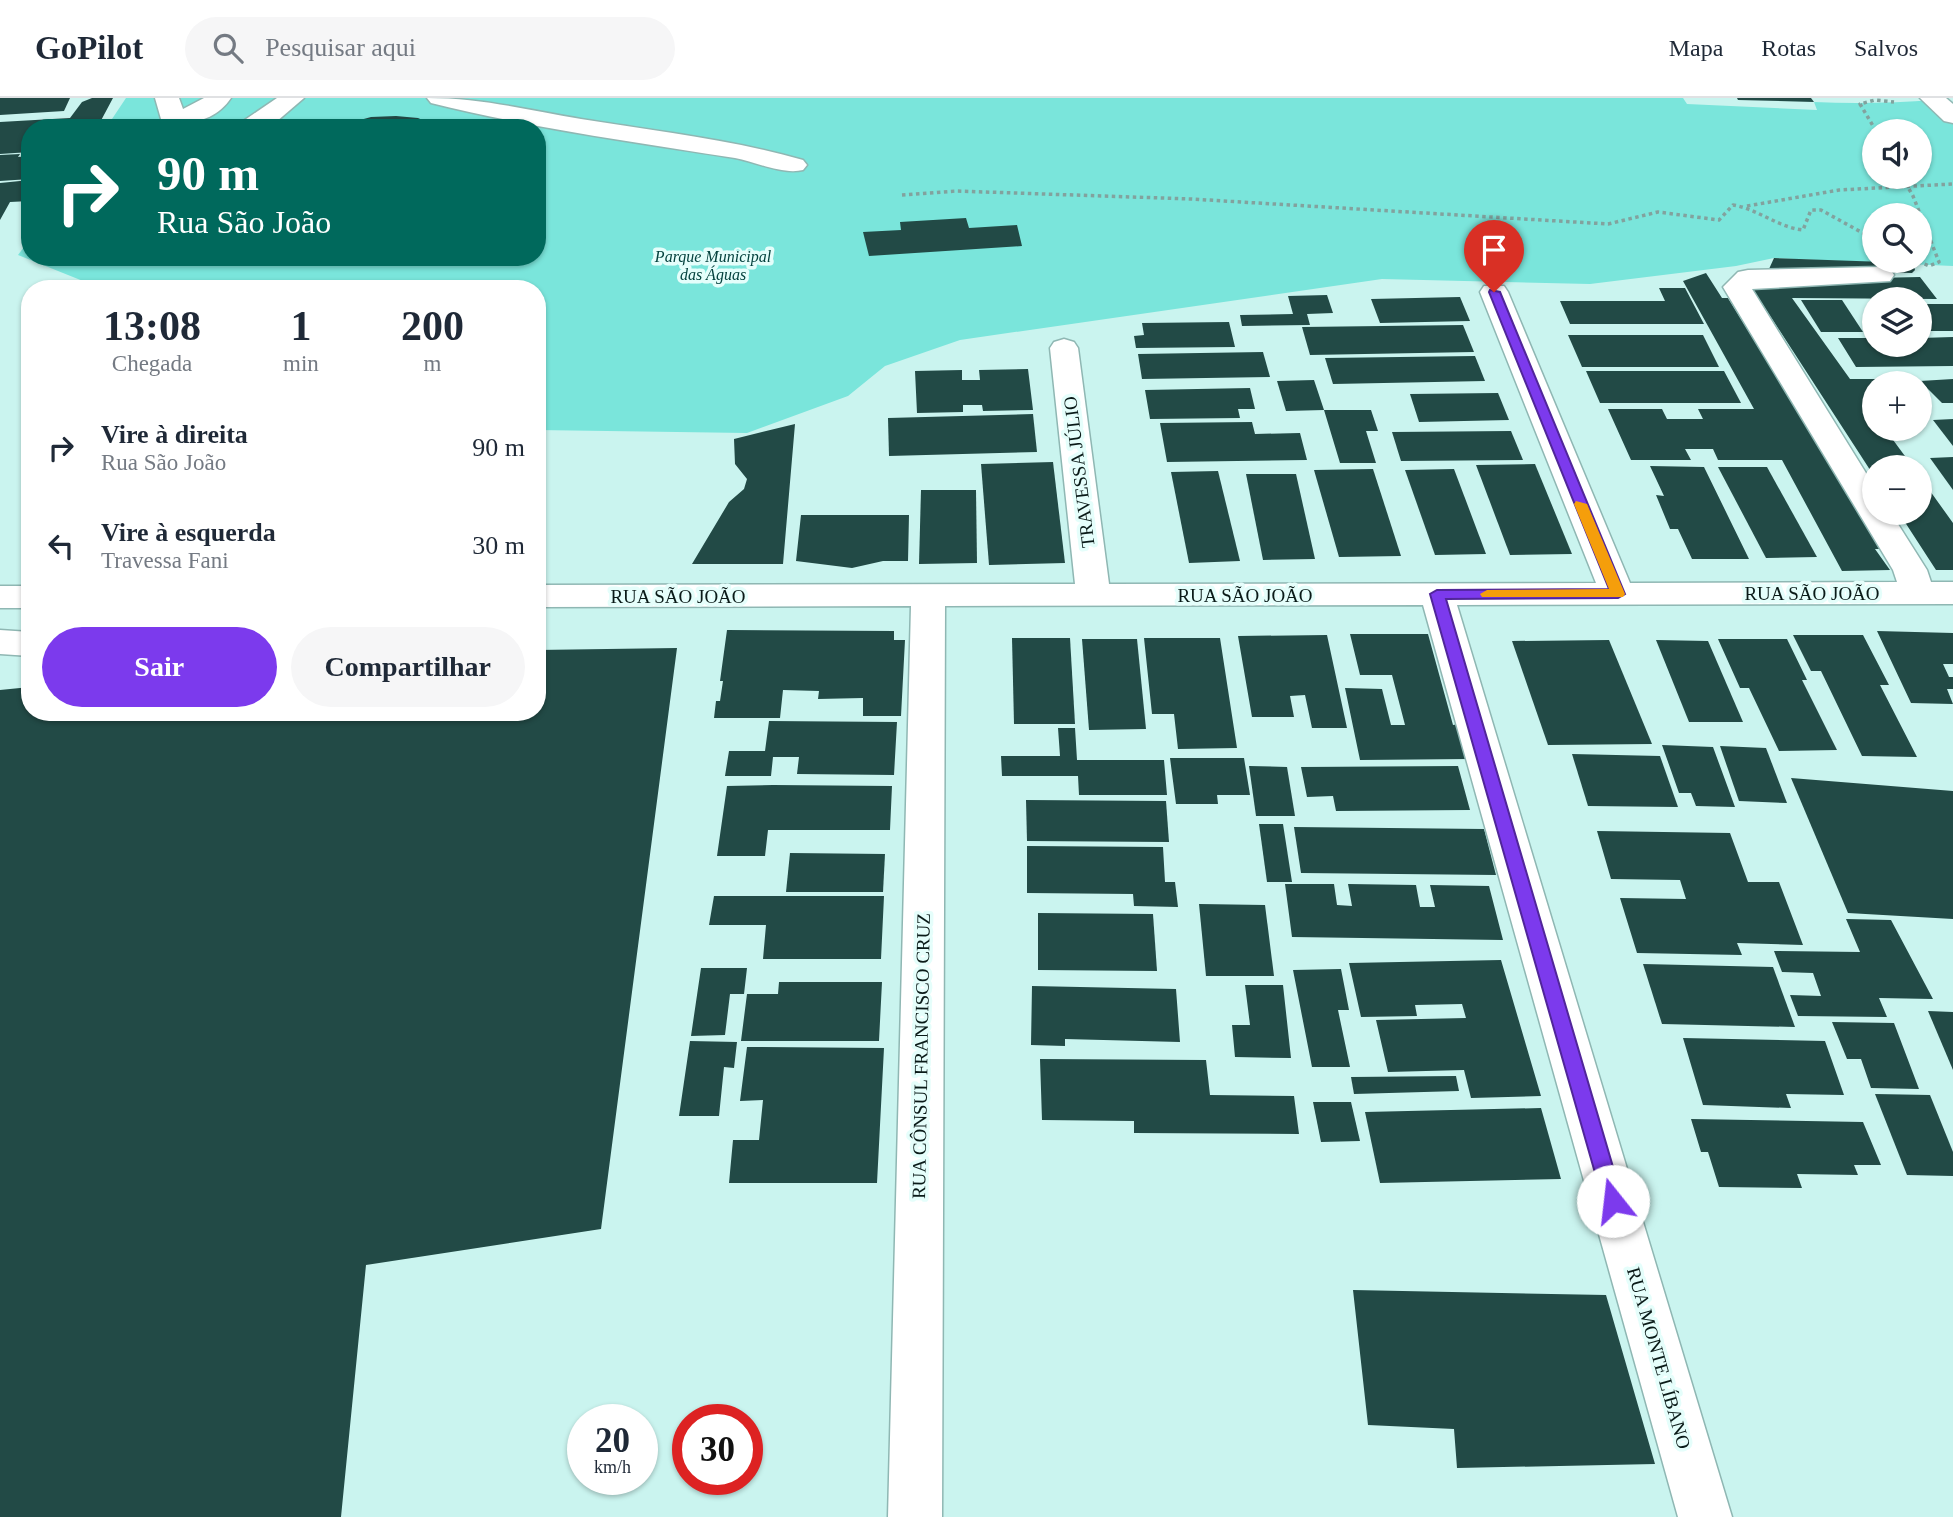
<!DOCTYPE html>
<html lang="pt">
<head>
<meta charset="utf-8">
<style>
  :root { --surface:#fff; --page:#f6f6f7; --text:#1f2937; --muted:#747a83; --line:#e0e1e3; --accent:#7c3aed }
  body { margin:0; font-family:"Times New Roman",serif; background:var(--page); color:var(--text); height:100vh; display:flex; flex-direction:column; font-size:26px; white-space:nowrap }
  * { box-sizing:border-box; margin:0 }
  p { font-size:23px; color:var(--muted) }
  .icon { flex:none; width:38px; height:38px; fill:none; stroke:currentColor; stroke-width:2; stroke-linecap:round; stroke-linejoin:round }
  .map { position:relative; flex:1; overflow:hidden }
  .side { position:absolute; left:21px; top:182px; width:525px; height:441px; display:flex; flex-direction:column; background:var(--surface); border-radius:28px; box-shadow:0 2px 5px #0004 }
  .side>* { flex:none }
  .guide { position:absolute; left:21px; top:21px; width:525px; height:147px; border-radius:28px; box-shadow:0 2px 5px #0004; background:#00695c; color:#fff; overflow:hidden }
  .fabs { position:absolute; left:1862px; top:21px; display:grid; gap:14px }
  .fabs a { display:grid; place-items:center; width:70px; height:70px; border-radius:50%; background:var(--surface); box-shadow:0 2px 5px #0004; font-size:35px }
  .speed { position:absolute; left:567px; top:1306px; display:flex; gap:14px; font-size:35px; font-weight:700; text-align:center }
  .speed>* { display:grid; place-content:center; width:91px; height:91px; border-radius:50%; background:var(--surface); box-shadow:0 2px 5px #0004; line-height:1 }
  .speed small { font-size:18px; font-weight:400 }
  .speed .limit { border:10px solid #d22; background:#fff; color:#111 }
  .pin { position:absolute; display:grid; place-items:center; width:60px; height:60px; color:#fff; margin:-72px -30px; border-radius:50% 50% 50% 0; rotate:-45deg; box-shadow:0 0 7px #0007 }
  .pin .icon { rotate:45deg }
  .me { position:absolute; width:77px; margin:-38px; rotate:344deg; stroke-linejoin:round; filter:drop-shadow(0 0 5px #0008) }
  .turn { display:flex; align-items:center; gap:24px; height:147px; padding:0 21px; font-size:32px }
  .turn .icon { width:91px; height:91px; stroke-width:2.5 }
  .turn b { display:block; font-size:49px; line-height:60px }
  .eta { display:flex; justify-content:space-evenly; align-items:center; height:119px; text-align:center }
  .eta b { font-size:42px; font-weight:600; line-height:49px }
  .action { display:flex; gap:14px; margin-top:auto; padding:14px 21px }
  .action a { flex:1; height:80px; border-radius:42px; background:var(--accent); color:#fff; font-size:28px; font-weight:600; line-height:80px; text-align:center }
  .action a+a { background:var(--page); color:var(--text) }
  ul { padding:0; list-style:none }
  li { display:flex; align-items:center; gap:21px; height:98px; padding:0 21px }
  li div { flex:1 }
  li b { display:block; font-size:26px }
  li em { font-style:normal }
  header { display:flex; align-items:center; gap:42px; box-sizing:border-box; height:98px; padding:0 35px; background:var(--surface); border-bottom:2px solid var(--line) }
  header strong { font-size:33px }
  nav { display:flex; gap:38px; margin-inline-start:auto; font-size:24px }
  .search { width:490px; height:63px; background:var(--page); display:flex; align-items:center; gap:18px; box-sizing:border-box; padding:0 24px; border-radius:38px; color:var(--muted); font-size:26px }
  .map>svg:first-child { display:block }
  .green { fill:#7ae5db; fill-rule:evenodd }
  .building { fill:#224a46 }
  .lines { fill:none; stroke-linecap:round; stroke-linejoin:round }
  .minor-casing { stroke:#8fb7b3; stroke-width:3 }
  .path { stroke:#82a29e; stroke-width:3.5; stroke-dasharray:3.5 3.5; stroke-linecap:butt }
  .minor { fill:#fff; fill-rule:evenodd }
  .path-bridge { stroke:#82a29e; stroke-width:3.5; stroke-dasharray:3.5 3.5; stroke-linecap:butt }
  .route { fill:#7c3aed; stroke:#51269a; stroke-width:2 }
  .slow { fill:#f59e0b }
  .labels { text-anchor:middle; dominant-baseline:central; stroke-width:7; stroke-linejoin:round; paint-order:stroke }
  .far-park-label { font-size:16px; font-style:italic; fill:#05423e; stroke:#e5fefb }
  .street-label { font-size:19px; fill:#0a1a18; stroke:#e5fefb }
</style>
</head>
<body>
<header>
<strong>GoPilot</strong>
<div class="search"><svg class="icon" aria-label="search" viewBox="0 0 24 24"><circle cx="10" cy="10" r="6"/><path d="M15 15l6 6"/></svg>Pesquisar aqui</div>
<nav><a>Mapa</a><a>Rotas</a><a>Salvos</a></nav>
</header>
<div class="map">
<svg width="1953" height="1419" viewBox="0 0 1953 1419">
  <rect width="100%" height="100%" fill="#caf4ef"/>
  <path class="green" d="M126,0H1683L1687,6L1817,12L1814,4C1854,6 1894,5 1935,2L1953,18V168L1774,160L1736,168L1590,186L1382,181L960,242L885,268L848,298L747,335L537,332V191H92L93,187L18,157L30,141V159H537V30H106ZM1874,33H1920V79H1874ZM1874,117H1920V163H1874Z"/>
  <g class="building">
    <polygon points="0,0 70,0 64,13 0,17"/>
    <polygon points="92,0 113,0 97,30 30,30 30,54 0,56 0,24 70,20 82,4"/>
    <polygon points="1737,0 1811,0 1814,4 1738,2"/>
    <polygon points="396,18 418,20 440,30 331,30 371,19"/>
    <polygon points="20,56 18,59 30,58 30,81 0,83 0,57"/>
    <polygon points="30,82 30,103 10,104 0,122 0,85"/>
    <polygon points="966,120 969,130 1017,127 1022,148 869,158 863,134 901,132 900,124"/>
    <polygon points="1774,160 1913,165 1915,172 1912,175 1769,171"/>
    <polygon points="1706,175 1722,200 1728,200 1883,451 1875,451 1890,472 1842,473 1782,362 1718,362 1713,351 1685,351 1691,362 1631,362 1608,311 1662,311 1667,321 1703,321 1698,311 1754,311 1683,183"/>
    <polygon points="1920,179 1937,201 1792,200 1850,281 1902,281 1904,285 1874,285 1874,331 1885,331 1913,369 1874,369 1874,378 1752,190 1778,182"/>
    <polygon points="1659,190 1685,190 1704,226 1570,226 1560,203 1665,203"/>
    <polygon points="1327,197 1333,215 1307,216 1310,227 1242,228 1240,217 1293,216 1288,198"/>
    <polygon points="1460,199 1470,223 1380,225 1371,201"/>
    <polygon points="1801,202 1842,202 1863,234 1821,234"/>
    <rect x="1920" y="206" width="33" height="27"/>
    <polygon points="1229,224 1235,249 1136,250 1134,238 1144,237 1142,225"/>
    <polygon points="1463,227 1474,254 1310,257 1302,229"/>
    <polygon points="1568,237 1703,237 1719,269 1582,269"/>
    <polygon points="1953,239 1953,268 1856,269 1838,240 1874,240 1874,247 1920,247 1920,240"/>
    <polygon points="1263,254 1270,279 1142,281 1138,256"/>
    <polygon points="1475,258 1485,283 1333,286 1325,260"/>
    <polygon points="1028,271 1033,312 983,313 982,307 963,307 963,314 917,315 915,273 962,272 962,282 980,282 979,272"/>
    <polygon points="1586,273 1724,273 1741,305 1600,305"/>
    <polygon points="1953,281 1953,305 1942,305 1920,283"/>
    <polygon points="1314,282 1324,312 1286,313 1277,283"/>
    <polygon points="1250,290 1255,311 1238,311 1240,320 1150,321 1145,292"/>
    <polygon points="1498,295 1509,322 1419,324 1410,296"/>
    <polygon points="1324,312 1371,312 1378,333 1366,333 1376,365 1340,365"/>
    <polygon points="1033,316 1037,354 889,358 888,320"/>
    <polygon points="1953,321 1953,348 1933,322"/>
    <polygon points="1252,324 1255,336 1300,335 1307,362 1167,364 1160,325"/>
    <polygon points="795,326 783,466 692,466 729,404 744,391 747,381 735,366 734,341"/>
    <polygon points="1511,333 1523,362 1401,363 1392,334"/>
    <polygon points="1953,359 1953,392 1930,360"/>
    <polygon points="1053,364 1065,465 989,467 981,366"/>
    <polygon points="1535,366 1572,456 1510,457 1476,367"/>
    <polygon points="1650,368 1704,369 1749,461 1692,461 1678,431 1670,431 1656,397 1664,398"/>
    <polygon points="1718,369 1767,369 1817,459 1766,460"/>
    <polygon points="1373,371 1401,458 1339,459 1314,372"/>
    <polygon points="1454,371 1486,456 1435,457 1405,372"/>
    <polygon points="1218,373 1240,463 1189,465 1171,374"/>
    <polygon points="1246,376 1296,376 1315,461 1263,462"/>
    <polygon points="1920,379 1953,425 1953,472 1936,472 1899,415 1920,415"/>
    <polygon points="921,392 976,392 977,465 919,466"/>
    <polygon points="801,417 909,417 908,463 883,463 852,470 796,463"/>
    <polygon points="727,532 894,533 894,542 905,542 901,618 863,618 863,600 818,601 819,593 783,592 780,620 714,620 716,603 720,603 723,583 720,583"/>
    <polygon points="1877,533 1953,535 1953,566 1943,566 1949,579 1953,579 1953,591 1947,591 1953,606 1911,605"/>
    <polygon points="1350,536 1428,536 1453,627 1459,626 1469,661 1360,662 1345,590 1382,591 1391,627 1405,627 1392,577 1360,577"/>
    <polygon points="1327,537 1347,630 1312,630 1305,597 1290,598 1294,619 1252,619 1238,538"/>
    <polygon points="1793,537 1863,537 1889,587 1880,587 1917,659 1862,658 1821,573 1811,573"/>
    <polygon points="1012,540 1070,540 1075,626 1014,626"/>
    <polygon points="1144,540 1220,540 1237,650 1178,651 1174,616 1152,616"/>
    <polygon points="1082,541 1137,541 1146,631 1089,632"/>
    <polygon points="1718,541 1787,541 1807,582 1802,582 1837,652 1779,653 1749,590 1740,590"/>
    <polygon points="1609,542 1652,646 1548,647 1512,543"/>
    <polygon points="1656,542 1708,543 1743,624 1689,624"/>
    <polygon points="677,550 601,1131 366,1167 341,1419 0,1419 0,592 30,589 30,614 537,614 537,552"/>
    <polygon points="769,623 897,624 894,677 797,676 799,659 773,659 771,678 725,678 729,653 765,653"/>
    <polygon points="1058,630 1075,630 1077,662 1164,662 1167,697 1079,697 1078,678 1002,678 1001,658 1060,658"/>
    <polygon points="1662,647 1713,649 1735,709 1696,708 1691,695 1679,695"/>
    <polygon points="1720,648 1766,650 1787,705 1739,703"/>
    <polygon points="1572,656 1660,658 1678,709 1588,708"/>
    <polygon points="1170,660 1244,660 1250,697 1217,697 1218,706 1176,706"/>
    <polygon points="1249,668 1287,669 1295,718 1256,718"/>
    <polygon points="1458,668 1470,712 1336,713 1333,698 1307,699 1301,669"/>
    <polygon points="1791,680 1953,693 1953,821 1848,815"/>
    <polygon points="773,687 892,688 890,732 768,732 765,758 717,758 727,688"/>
    <polygon points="1026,702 1166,703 1169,744 1027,743"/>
    <polygon points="1259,726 1283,726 1292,784 1267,784"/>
    <polygon points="1294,729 1484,731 1496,777 1301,775"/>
    <polygon points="1597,733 1730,735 1748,784 1779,784 1803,847 1737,845 1742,857 1637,855 1620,800 1686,801 1680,782 1611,781"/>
    <polygon points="1027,748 1163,749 1165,784 1175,784 1178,809 1134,808 1133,796 1027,795"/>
    <polygon points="790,755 885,756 883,794 786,794"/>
    <polygon points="1285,786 1334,786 1337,807 1352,808 1348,786 1416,787 1420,809 1435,809 1430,787 1489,788 1503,842 1292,839"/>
    <polygon points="714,798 884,798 881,861 763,861 766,827 709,827"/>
    <polygon points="1199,806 1265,807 1274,878 1206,878"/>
    <polygon points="1038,815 1153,816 1157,873 1038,872"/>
    <polygon points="1846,821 1891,822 1933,901 1879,900 1887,919 1798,918 1790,897 1821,898 1813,875 1782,874 1774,853 1860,854"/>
    <polygon points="1501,862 1541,998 1471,1000 1464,972 1388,974 1376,922 1466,920 1462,906 1415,907 1417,918 1361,919 1349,865"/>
    <polygon points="1643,866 1773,869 1795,929 1662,926"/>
    <polygon points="701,870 747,870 744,896 730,896 725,937 691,938"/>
    <polygon points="1341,871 1349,912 1338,912 1350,969 1312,969 1293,872"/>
    <polygon points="779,884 882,884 879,943 741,943 747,896 778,896"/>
    <polygon points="1245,887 1283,887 1291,960 1235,959 1232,927 1250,927"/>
    <polygon points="1032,888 1176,891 1180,944 1065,941 1065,948 1031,947"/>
    <polygon points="1928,913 1953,914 1953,972"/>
    <polygon points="1832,924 1894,925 1919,991 1871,990 1861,961 1847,961"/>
    <polygon points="1683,940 1825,943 1844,997 1786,996 1791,1010 1703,1007"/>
    <polygon points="690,943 737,944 734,970 724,969 719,1018 679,1018"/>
    <polygon points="747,949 884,950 877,1085 729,1085 733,1042 759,1042 763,1002 740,1003"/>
    <polygon points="1040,961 1206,962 1210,997 1294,998 1299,1036 1134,1035 1134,1023 1042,1022"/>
    <polygon points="1456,978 1459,993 1354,996 1351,979"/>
    <polygon points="1875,996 1930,997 1953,1054 1953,1078 1907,1077"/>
    <polygon points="1313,1004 1351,1004 1360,1043 1321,1044"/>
    <polygon points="1541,1010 1561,1081 1380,1085 1365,1014"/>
    <polygon points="1691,1021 1863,1024 1881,1067 1854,1067 1858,1077 1797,1076 1802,1090 1719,1089 1708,1054 1701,1054"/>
    <polygon points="1353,1192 1606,1197 1655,1366 1457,1370 1454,1331 1368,1327"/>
  </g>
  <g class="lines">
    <defs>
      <g id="minor">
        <path d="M155,0H179L183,11L204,0H231C215,24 186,29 161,21Z"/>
        <polygon points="277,0 304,0 269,30 233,30"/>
        <path d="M427,0C482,0 527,12 581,21C655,33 730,41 803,62L807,67L803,72C783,77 756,64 735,60C634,44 531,30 431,5Z"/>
        <polygon points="1920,0 1946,0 1953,6 1953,25 1944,23"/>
        <polygon points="1880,169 1890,171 1894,177 1890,183 1752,191 1874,388 1874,415 1891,415 1927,472 1931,484 1953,484 1953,506 1457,507 1732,1419 1678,1419 1423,507 945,508 942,1419 888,1419 911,508 537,509 537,487 1075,486 1050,250 1054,244 1064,241 1074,244 1078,250 1109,486 1596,485 1480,194 1484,188 1504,188 1508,194 1630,485 1897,484 1893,472 1723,189 1738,174 1748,172"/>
        <rect x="0" y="488" width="30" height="22"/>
        <polygon points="0,532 30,534 30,558 0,556"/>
      </g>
    </defs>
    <use href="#minor" class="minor-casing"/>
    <g class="path">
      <polyline points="1876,33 1860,6 1875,2 1894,4"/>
      <polyline points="1902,79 1913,98 1939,164 1929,168 1918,163"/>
      <path d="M902,97L956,93L1191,101L1608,126L1658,114L1719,122L1733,107C1758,111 1777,129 1803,132L1811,112H1821L1870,139"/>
    </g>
    <use href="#minor" class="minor"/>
    <polyline class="path-bridge" points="1747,108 1839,92 1953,86"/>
  </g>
  <polygon class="route" points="1490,192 1500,194 1625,496 1618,500 1446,501 1623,1103 1620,1109 1613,1111 1606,1109 1603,1103 1430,496 1437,492 1609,491 1489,194"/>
  <polygon class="slow" points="1576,403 1587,406 1625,496 1623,499 1482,499 1480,496 1487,492 1609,491 1574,406"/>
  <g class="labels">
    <g class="far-park-label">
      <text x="713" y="158">Parque Municipal<tspan x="713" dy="18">das Águas</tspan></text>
    </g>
    <g class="street-label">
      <text transform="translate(1079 374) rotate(-97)">TRAVESSA JÚLIO</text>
      <text x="1812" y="495">RUA SÃO JOÃO</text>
      <text x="1245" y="497">RUA SÃO JOÃO</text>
      <text x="678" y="498">RUA SÃO JOÃO</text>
      <text transform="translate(921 958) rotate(-89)">RUA CÔNSUL FRANCISCO CRUZ</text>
      <text transform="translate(1659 1260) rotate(74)">RUA MONTE LÍBANO</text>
    </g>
  </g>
</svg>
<div class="fabs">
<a><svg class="icon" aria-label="sound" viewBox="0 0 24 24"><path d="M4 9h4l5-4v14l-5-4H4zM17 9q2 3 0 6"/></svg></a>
<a><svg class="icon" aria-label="search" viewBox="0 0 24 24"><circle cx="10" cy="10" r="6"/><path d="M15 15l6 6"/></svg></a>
<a><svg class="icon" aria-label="layers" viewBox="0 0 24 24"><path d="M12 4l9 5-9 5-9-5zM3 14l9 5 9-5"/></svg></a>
<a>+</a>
<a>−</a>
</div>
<div class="speed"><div>20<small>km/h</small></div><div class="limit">30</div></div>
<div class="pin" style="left:1494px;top:194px;background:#d93025"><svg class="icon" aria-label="arrive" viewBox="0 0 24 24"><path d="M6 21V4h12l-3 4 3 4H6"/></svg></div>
<svg class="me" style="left:1613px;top:1103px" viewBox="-20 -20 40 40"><circle r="19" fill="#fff"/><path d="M0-13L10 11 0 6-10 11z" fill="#7c3aed"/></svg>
<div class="guide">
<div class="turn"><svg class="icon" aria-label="right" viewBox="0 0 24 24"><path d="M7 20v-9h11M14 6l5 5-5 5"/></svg><div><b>90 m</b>Rua São João</div></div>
</div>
<section class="side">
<div class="eta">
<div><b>13:08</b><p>Chegada</p></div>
<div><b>1</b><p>min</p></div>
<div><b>200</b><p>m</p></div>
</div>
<ul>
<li><svg class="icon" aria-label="right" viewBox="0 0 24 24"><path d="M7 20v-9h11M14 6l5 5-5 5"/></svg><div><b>Vire à direita</b><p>Rua São João</p></div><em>90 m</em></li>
<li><svg class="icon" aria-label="left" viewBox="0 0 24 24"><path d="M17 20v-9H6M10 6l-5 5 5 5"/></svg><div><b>Vire à esquerda</b><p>Travessa Fani</p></div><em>30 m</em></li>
</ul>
<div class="action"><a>Sair</a><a>Compartilhar</a></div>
</section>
</div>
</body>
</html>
